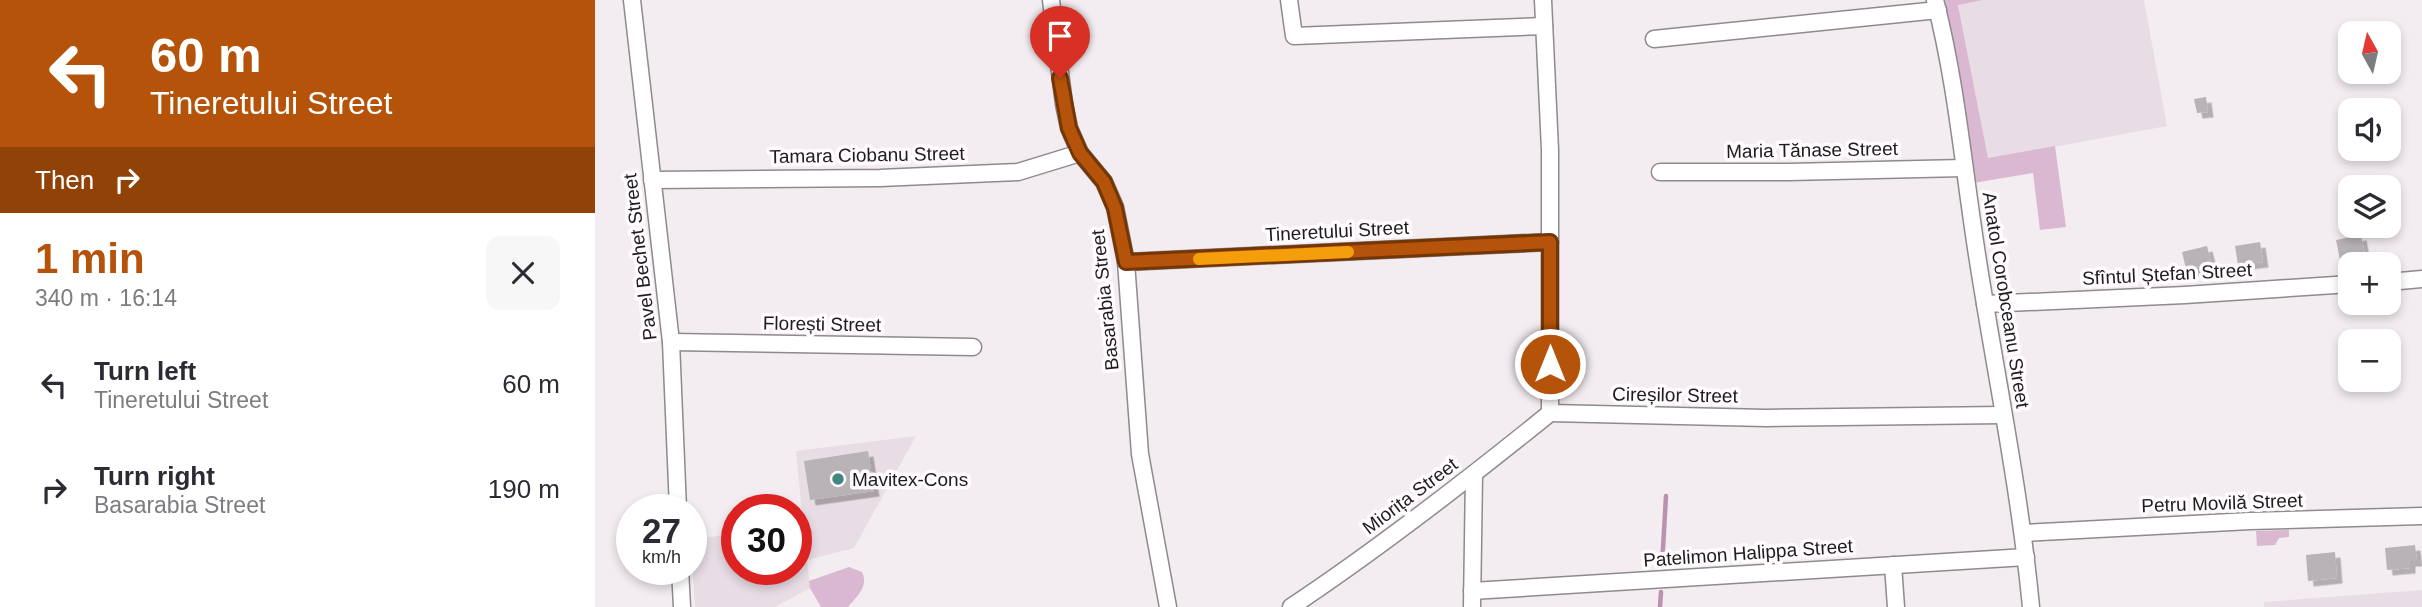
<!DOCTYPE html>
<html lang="en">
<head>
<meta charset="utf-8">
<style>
  :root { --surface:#fff; --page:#f7f7f7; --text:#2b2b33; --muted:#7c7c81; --accent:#b45309 }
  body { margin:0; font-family:Arial,sans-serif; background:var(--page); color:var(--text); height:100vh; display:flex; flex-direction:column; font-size:26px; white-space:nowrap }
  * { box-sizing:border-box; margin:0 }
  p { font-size:23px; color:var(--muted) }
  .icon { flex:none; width:38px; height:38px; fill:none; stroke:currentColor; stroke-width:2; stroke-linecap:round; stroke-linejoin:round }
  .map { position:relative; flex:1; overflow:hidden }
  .details { display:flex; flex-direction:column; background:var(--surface); width:595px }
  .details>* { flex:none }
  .top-card { background:#b45309; color:#fff; overflow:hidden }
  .needle { width:46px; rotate:352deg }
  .fabs { position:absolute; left:1743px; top:21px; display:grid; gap:14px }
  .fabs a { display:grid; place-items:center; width:63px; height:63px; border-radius:14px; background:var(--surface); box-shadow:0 4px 10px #0003; font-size:35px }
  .speed { position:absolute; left:21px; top:494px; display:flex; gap:14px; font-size:35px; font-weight:700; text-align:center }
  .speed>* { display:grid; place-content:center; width:91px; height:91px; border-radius:50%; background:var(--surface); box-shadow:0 4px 10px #0003; line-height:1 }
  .speed small { font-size:18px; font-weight:400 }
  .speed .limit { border:10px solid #d22; background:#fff; color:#111 }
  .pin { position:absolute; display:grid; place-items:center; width:60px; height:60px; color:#fff; margin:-72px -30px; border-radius:50% 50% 50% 0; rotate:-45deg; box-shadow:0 0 7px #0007 }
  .pin .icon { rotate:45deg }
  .me { position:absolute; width:77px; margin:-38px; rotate:0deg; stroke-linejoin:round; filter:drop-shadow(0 0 5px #0008) }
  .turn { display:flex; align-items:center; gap:24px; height:147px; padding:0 35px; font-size:32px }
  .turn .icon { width:91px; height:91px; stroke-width:2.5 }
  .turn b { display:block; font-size:49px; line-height:60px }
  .then { display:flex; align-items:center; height:66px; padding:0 35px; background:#0003; gap:14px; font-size:26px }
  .round { display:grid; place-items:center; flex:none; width:74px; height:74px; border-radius:14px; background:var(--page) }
  .overview { display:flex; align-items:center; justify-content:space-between; height:119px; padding:0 35px }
  h1 { font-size:42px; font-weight:700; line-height:52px; color:var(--accent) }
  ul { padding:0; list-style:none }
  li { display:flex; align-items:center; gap:21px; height:105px; padding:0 35px }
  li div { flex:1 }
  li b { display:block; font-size:26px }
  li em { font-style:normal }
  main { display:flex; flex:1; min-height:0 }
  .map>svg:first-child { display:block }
  .built { fill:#e9dde5 }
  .green { fill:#dab8d1 }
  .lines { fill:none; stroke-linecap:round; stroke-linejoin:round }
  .stream { stroke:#ba92af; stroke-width:4.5 }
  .building { fill:#b8b3b7; filter:url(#shadow) }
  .street-casing { stroke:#8e8a8d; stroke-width:19 }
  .street { stroke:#fff; stroke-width:16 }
  .route-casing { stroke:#753606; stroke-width:18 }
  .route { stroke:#b45309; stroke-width:12 }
  .slow { stroke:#f59e0b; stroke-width:12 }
  .poi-dot { fill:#41877f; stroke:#fffbfe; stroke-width:2.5 }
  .labels { text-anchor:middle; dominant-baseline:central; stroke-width:7; stroke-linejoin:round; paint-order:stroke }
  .street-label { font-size:19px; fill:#1e1c1d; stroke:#fffbfe }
  .poi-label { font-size:19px; fill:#1e1c1d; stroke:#fffbfe; text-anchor:start }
</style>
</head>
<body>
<main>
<section class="details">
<div class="top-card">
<div class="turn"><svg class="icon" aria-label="left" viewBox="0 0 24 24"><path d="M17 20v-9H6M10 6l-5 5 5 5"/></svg><div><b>60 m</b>Tineretului Street</div></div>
<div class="then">Then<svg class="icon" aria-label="right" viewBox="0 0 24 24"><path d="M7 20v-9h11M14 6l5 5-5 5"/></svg></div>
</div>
<div class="overview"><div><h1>1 min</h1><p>340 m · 16:14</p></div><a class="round"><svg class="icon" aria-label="close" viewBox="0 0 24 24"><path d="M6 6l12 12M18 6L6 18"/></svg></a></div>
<ul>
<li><svg class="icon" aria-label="left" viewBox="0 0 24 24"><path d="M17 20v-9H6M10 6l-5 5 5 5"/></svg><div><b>Turn left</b><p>Tineretului Street</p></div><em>60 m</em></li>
<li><svg class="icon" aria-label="right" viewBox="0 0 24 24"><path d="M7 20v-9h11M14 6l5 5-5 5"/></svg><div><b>Turn right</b><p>Basarabia Street</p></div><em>190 m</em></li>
</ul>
</section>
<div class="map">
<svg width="1827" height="607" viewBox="0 0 1827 607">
  <defs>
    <filter id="shadow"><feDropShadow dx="5.5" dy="5.5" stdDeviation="0" flood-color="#0004"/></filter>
  </defs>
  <rect width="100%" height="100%" fill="#f3edf1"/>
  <g class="built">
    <polygon points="1388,0 1549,0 1572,126 1393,159 1363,4"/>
    <polygon points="321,436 259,548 212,560 215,588 180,607 100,607 96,540 142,533 142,569 201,569 201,525 208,524 201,451"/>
    <polygon points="1827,590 1827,607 1669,607 1669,602"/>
  </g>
  <g class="green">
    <polygon points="1347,0 1388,0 1363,5 1393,158 1460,146 1471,227 1445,230 1438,173 1378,183"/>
    <polygon points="1694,530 1694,537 1684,538 1680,545 1662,546 1661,531"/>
    <path d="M254,567L267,572C274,587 262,596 253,607H226L215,588L214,581Z"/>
  </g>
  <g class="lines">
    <g class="stream">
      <polyline points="1067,566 1071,496"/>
      <polyline points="1065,607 1066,592"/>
    </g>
  </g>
  <g class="building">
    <polygon points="1611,97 1613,112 1602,113 1599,99"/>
    <polygon points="1766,235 1770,255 1745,260 1741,240"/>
    <polygon points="1665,242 1668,262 1643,265 1640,246"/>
    <polygon points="1612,246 1617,266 1592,273 1587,252"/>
    <polygon points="273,451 279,491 215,500 209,461"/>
    <polygon points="1820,545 1822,561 1815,561 1815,568 1792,570 1790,548"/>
    <polygon points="1740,552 1742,578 1713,581 1711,555"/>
  </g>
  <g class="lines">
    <defs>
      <g id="street">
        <polyline points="37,0 76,342 83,509"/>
        <polyline points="456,0 469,104 474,128 485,153 509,182 520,207 531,262 545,454 573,607"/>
        <polyline points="694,0 699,36 949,26"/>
        <polyline points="948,0 955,150 955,413"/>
        <path d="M1340,0C1362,85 1369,174 1383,261C1401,376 1425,491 1436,607"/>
        <polyline points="1059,39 1343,10"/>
        <polyline points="1065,172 1194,172 1368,168"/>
        <polyline points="57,180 285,178 423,172 485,153"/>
        <polyline points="531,262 955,242"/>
        <polyline points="1794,282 1827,279"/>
        <polyline points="1390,304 1590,295 1755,284"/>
        <polyline points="76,342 378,347"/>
        <polyline points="955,413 1171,418 1408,415"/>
        <polyline points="1428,533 1655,521 1827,516"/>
        <polyline points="1298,565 1301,607"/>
        <polyline points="85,569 87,607"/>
        <polyline points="877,591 1431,557"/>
        <path d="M696,607C786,547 871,481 955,413"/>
        <polyline points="877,607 879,475"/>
      </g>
    </defs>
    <use href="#street" class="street-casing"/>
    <use href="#street" class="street"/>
  </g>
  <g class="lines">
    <defs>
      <polyline id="route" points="465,78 474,128 485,153 509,182 520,208 531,262 955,242 955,364"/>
    </defs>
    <use href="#route" class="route-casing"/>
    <use href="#route" class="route"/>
    <polyline class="slow" points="604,259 753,252"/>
  </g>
  <circle class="poi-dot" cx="243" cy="479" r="7"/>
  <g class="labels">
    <g class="street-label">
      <text transform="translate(1217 150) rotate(-1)">Maria Tănase Street</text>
      <text transform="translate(272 155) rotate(-1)">Tamara Ciobanu Street</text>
      <text transform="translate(742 231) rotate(-3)">Tineretului Street</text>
      <text transform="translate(45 257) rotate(-97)">Pavel Bechet Street</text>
      <text transform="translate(1572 274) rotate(-3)">Sfîntul Ștefan Street</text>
      <text transform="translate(510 300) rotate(-96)">Basarabia Street</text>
      <text transform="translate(1411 300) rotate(81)">Anatol Corobceanu Street</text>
      <text transform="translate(227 324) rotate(1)">Florești Street</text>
      <text transform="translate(1080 395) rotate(1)">Cireșilor Street</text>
      <text transform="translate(815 496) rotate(-37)">Miorița Street</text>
      <text transform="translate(1627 503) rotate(-2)">Petru Movilă Street</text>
      <text transform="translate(1153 553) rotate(-4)">Patelimon Halippa Street</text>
    </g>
    <g class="poi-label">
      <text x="257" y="479">Mavitex-Cons</text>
    </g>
  </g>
</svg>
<div class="fabs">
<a><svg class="needle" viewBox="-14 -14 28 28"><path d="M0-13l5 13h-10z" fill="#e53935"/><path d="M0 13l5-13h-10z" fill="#7c7c81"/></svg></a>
<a><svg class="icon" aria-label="sound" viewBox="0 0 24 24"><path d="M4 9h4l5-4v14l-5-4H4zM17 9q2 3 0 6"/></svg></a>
<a><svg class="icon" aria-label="layers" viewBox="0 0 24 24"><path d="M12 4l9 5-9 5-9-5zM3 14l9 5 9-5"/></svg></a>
<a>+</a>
<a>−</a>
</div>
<div class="speed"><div>27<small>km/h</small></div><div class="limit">30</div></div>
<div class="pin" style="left:465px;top:78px;background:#d93025"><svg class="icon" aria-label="arrive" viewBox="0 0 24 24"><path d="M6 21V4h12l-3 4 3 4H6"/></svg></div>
<svg class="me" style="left:955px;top:364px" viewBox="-20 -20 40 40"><circle r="17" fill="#b45309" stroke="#fff" stroke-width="3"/><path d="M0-11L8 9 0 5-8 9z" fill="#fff"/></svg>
</div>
</main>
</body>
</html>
